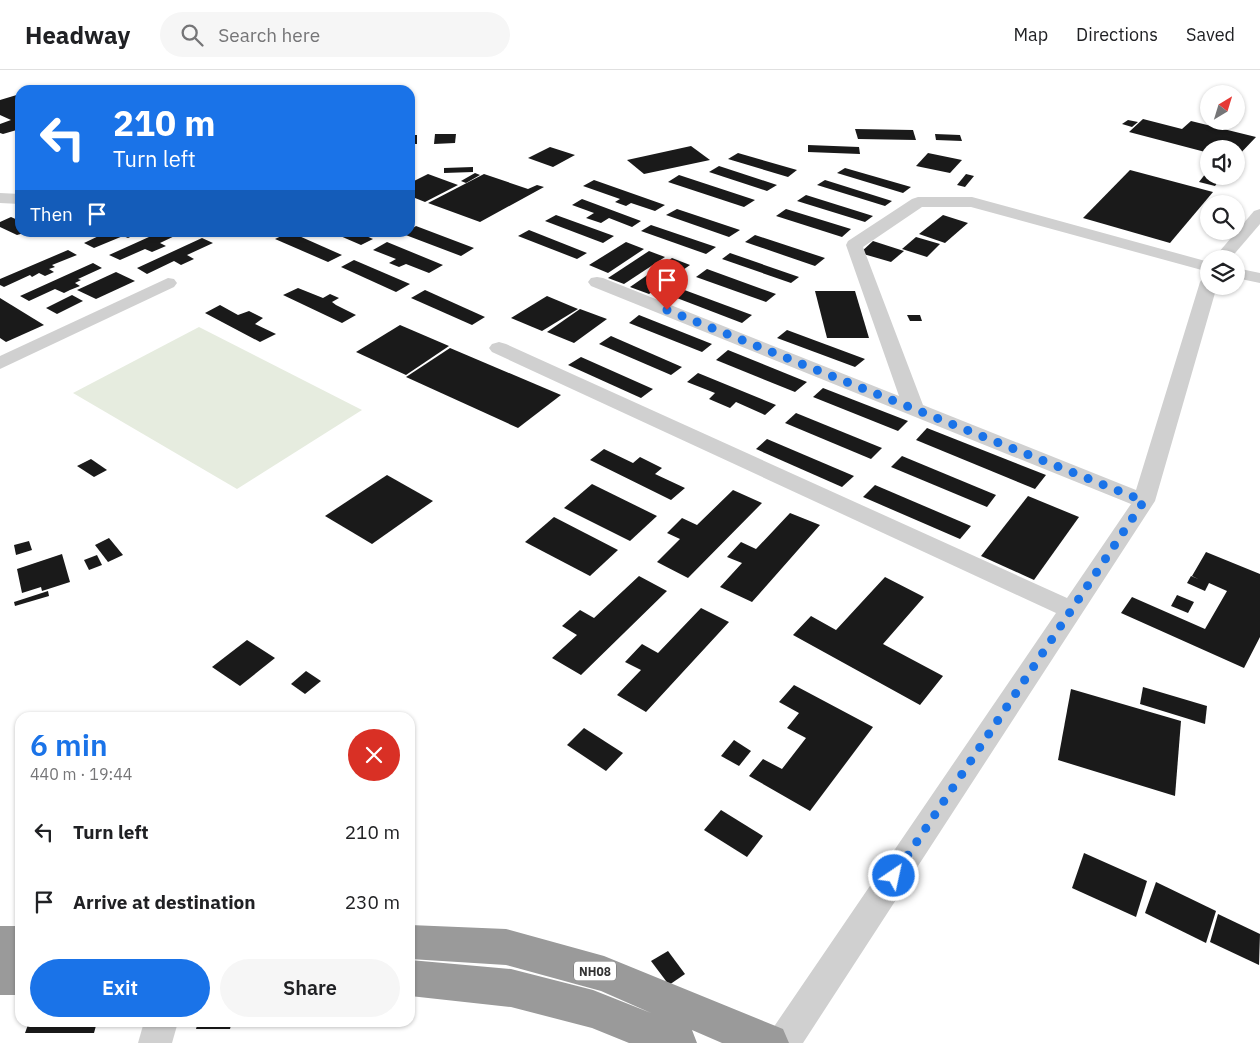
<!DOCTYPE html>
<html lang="en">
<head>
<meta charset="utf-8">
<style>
  :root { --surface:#fff; --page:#f6f6f6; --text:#202124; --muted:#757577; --line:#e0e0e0; --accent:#1a73e8 }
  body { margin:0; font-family:"IBM Plex Sans",sans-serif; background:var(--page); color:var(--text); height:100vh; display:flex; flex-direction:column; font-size:19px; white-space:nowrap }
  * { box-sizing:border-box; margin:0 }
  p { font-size:16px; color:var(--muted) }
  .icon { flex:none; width:28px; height:28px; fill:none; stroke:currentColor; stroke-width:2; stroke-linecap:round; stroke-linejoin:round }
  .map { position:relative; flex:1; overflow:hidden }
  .sheet { position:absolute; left:15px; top:642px; width:400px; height:315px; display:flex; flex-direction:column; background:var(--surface); border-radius:15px; box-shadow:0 1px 4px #0004 }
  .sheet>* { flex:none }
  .top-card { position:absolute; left:15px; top:15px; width:400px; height:152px; border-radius:15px; box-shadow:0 1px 4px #0004; background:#1a73e8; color:#fff; overflow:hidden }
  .needle { width:32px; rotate:38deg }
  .tools { position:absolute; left:1200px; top:15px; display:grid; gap:10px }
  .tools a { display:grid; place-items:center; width:45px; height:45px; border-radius:50%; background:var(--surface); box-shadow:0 1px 4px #0004; font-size:25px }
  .pin { position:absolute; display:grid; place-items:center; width:42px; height:42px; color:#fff; margin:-51px -21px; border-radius:50% 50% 50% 0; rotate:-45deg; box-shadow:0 0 5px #0007 }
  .pin .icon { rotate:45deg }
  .me { position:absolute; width:55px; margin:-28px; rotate:34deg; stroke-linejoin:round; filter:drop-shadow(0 0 4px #0008) }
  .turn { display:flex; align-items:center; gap:18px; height:105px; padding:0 15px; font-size:22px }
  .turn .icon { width:65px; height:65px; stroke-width:2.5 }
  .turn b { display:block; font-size:35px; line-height:42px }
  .then { display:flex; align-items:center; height:48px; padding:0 15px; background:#0003; gap:10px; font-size:19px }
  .round { display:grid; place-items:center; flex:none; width:52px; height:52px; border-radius:26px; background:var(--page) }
  .headline { display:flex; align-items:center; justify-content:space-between; height:85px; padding:0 15px }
  h1 { font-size:30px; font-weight:600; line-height:38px; color:var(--accent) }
  .button { display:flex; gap:10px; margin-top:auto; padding:10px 15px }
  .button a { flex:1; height:58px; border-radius:30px; background:var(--accent); color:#fff; font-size:20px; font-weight:600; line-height:58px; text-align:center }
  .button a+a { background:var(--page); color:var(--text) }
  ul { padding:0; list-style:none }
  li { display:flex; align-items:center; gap:15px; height:70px; padding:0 15px }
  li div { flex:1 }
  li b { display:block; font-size:19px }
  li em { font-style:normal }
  header { display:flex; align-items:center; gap:30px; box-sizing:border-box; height:70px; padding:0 25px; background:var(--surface); border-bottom:1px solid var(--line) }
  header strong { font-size:24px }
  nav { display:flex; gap:28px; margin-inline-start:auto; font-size:18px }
  .search { width:350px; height:45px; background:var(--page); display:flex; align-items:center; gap:12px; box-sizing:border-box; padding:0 18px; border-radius:28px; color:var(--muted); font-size:19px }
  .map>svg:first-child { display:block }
  .green { fill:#e6ecdf }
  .building { fill:#1a1a1a }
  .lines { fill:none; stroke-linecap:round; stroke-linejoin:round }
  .minor { fill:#d0d0d0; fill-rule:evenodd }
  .highway { fill:#9a9a9a; fill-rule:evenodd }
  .route { stroke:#1a73e8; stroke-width:9; stroke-dasharray:0 16.2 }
  .labels { text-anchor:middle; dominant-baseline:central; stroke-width:5; stroke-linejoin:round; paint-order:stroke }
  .shield { fill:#fff; stroke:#707070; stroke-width:1 }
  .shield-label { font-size:12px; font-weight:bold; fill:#333 }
</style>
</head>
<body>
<header>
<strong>Headway</strong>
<div class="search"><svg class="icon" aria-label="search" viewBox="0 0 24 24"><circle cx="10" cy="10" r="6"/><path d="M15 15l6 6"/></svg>Search here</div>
<nav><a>Map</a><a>Directions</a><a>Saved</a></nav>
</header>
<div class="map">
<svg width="1260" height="973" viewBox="0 0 1260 973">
  <rect width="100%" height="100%" fill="#fff"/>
  <polygon class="green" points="199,257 362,340 237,419 73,323"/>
  <g class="building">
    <polygon points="20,24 20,59 3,64 0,63 0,54 11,50 0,45 0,30"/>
    <polygon points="1143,49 1182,59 1191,51 1256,67 1236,88 1236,79 1209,79 1209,83 1129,62"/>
    <polygon points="1128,50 1138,52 1132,57 1122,54"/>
    <polygon points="855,59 913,60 916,70 858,69"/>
    <polygon points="435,64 456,64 455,73 434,74"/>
    <polygon points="935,64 960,65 962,71 936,70"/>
    <rect x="410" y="65" width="7" height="9"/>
    <polygon points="808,75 859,77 860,84 808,82"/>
    <polygon points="691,76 710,90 644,104 627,90"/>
    <polygon points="550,77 575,85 553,97 528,88"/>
    <polygon points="738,83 797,100 788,107 728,89"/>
    <polygon points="928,83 962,90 950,103 916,96"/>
    <polygon points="719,96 777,115 767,121 709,102"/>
    <polygon points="473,97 473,102 444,103 444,98"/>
    <polygon points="845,98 911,117 903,123 837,103"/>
    <polygon points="1130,100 1213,122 1170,173 1083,148"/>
    <polygon points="475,103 480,105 466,113 461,111"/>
    <polygon points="1206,103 1209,103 1209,106 1222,106 1215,116 1199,112"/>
    <polygon points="428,104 458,115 425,132 410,126 410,113"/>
    <polygon points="484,104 528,119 537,115 544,117 480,152 428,133"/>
    <polygon points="966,104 974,106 965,117 957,115"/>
    <polygon points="679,105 755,130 744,137 668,112"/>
    <polygon points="594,110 665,135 655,141 631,133 626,136 615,132 620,129 583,116"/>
    <polygon points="825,110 892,131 885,136 817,115"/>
    <polygon points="806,125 873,146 865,152 797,131"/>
    <polygon points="582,129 641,151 632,157 609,148 601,153 586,148 594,143 572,135"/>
    <polygon points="677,139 740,160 729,167 666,145"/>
    <polygon points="786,139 851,159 842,167 776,146"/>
    <polygon points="556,145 614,166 603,173 545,151"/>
    <polygon points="943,145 968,153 945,173 919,164"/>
    <polygon points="11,147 20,151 20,162 24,163 17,165 0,157 0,152"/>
    <polygon points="651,155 716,177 706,184 641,161"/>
    <polygon points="416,156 474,178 461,186 403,164 410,162 410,160"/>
    <polygon points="529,160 587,183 577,189 518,166"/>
    <polygon points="107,162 141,162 128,168 123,166 94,178 84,173"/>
    <polygon points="160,162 183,162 160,173 166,176 152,182 145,179 120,190 109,185"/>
    <polygon points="290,162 342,185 328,192 275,169"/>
    <polygon points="331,162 357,162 373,169 361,175"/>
    <polygon points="755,165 825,188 815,196 745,172"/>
    <polygon points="916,167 940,174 927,187 902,179"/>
    <polygon points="202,168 213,173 187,185 194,189 181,195 174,191 147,204 137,198"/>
    <polygon points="873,171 904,181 891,192 860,183"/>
    <polygon points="387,172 443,195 429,203 406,194 399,197 389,193 396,189 373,180"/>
    <polygon points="626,172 644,179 608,203 589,195"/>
    <polygon points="68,180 77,185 52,195 55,197 49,199 54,202 45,206 39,203 32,207 30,205 4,217 0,215 0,209"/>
    <polygon points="649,181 665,187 624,214 608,208"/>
    <polygon points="730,183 799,207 791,213 722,189"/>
    <polygon points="672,188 690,195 649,224 630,217"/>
    <polygon points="354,190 410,214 396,222 341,197"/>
    <polygon points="93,193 102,198 78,209 81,210 75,213 80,216 70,220 64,223 55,219 29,231 20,226"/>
    <polygon points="707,199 776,224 766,232 696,207"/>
    <polygon points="116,202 135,211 96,229 77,220"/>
    <polygon points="298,218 323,228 330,224 339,228 332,232 336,235 356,245 342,253 283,225"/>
    <polygon points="679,218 752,245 742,253 669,225"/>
    <polygon points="425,220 485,247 472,255 411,228"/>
    <polygon points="815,221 855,221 869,268 827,268"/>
    <polygon points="72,225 83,231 57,244 46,238"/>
    <polygon points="547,226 578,239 542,261 511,248"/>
    <polygon points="0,228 44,255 6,272 0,268"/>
    <polygon points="220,235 238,245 249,241 263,248 255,254 276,264 260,272 205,243"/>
    <polygon points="580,239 607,249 574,273 547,262"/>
    <polygon points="639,245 712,274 702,282 629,253"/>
    <polygon points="907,245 920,245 922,251 910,251"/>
    <polygon points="400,255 449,276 406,305 356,282"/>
    <polygon points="787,260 865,289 855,297 777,268"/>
    <polygon points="611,266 682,297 671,305 599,274"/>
    <polygon points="450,278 561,325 518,358 406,307"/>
    <polygon points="728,280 807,312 795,322 716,290"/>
    <polygon points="581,287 653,319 641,328 568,295"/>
    <polygon points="698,303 776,335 765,345 736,332 730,338 709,329 715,323 687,312"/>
    <polygon points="823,318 908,351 898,361 813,327"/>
    <polygon points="796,343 882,378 871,389 785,353"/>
    <polygon points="927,358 1046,405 1035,419 916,370"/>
    <polygon points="767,369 854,406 842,417 756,379"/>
    <polygon points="604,379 633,393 640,387 662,398 655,404 685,418 671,430 590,390"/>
    <polygon points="902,386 996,425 987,437 891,397"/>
    <polygon points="91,389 107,400 94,407 77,396"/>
    <polygon points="387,405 433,431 372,474 325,446"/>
    <polygon points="592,414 657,446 630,471 564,438"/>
    <polygon points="875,415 971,456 960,469 863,427"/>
    <polygon points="733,420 762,433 688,508 657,492 680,469 667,463 682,448 697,455"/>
    <polygon points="1028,426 1079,447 1034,510 981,486"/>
    <polygon points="790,443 820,455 752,532 720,517 742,493 727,487 741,472 756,479"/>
    <polygon points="554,447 618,480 590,506 525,472"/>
    <polygon points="109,468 123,485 108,492 95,475"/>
    <polygon points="29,471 32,480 16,485 14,475"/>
    <polygon points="1206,482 1260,504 1260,567 1244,598 1121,543 1132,527 1205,559 1227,521 1209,513 1205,521 1187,513 1191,506 1198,509 1192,506"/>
    <polygon points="62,484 70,512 42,521 41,517 22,523 17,499"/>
    <polygon points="97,485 102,495 89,500 84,490"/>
    <polygon points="639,506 667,521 581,605 552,588 577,565 562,556 580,540 594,548"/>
    <polygon points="885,507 924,527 883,574 943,606 920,635 793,565 811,546 836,560"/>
    <polygon points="48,521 49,526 15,536 14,532"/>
    <polygon points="1177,525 1194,532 1188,543 1171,536"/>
    <polygon points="701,538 729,552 646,642 617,625 641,600 625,592 642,574 658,583"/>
    <polygon points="247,570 275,588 240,616 212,597"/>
    <polygon points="306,601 321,611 305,624 291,614"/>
    <polygon points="794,615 873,657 810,741 749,706 763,689 782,699 806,668 787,658 799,643 779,632"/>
    <polygon points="1143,617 1207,636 1205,654 1140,634"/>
    <polygon points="1071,619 1181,651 1175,726 1058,690"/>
    <polygon points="584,658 623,683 606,701 567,675"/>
    <polygon points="734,670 751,681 739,696 721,686"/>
    <polygon points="721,740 763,766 747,787 704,760"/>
    <polygon points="1084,783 1147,811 1136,847 1072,818"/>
    <polygon points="1156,812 1216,841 1206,873 1145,843"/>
    <polygon points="1218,844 1260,864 1259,895 1210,872"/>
    <polygon points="668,881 685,904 669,915 651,891"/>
    <polygon points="29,952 97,952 94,963 25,963"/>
    <polygon points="99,952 142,952 141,955 98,955"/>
    <polygon points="198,952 305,952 305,954 231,955 230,959 196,959"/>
    <polygon points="316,952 369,952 369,954 315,955"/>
  </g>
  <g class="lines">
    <g class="minor">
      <polygon points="0,123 20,124 20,134 0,133"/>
      <polygon points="918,127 972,127 1209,192 1209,202 971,137 922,137 863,177 923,335 1136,420 1200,212 1203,208 1209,207 1209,216 1217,216 1155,431 803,973 766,973 771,961 1056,543 492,282 489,278 492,274 499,272 506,274 1067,528 1131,434 591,216 588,212 591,208 597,207 603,208 899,326 846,175 848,171 912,129"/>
      <polygon points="1260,139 1260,154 1230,189 1213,189 1254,141"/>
      <polygon points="1236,198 1260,203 1260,213 1236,208"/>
      <polygon points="168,208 174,209 177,213 174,217 0,299 0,286"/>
      <polygon points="144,952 178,952 172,973 138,973"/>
    </g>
    <g class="highway">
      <polygon points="410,855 506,859 604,886 783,959 789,973 722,973 692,960 697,973 629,973 592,958 511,937 410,926 410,890 511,899 593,920 651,943 601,921 506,895 410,889"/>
      <rect x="0" y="856" width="20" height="69"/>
    </g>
  </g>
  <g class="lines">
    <polyline class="route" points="667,240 1144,431 894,806"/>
  </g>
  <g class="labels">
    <rect class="shield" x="574" y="891.5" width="42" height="19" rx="4"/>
    <g class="shield-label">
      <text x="595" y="901">NH08</text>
    </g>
  </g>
</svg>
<div class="tools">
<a><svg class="needle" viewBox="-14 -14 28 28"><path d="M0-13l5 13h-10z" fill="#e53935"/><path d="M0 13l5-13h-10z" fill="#757577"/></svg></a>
<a><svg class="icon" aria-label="sound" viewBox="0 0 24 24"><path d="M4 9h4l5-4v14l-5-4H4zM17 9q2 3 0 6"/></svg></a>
<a><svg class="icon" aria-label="search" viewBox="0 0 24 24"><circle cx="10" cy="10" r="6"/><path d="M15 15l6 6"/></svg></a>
<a><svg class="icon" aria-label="layers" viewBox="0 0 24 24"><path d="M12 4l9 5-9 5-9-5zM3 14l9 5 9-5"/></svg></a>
</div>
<div class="pin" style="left:667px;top:240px;background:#d93025"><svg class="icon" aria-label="arrive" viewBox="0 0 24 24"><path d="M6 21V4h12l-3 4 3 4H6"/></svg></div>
<svg class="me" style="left:894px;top:806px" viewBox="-20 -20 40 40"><circle r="17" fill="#1a73e8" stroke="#fff" stroke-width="3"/><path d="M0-11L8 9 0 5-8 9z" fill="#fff"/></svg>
<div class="top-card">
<div class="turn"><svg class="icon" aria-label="left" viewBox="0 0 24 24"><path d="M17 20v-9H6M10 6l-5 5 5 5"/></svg><div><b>210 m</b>Turn left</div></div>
<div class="then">Then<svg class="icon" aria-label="arrive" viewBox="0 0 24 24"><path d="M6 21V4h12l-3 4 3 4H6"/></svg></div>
</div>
<section class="sheet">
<div class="headline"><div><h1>6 min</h1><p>440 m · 19:44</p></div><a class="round" style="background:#d93025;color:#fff"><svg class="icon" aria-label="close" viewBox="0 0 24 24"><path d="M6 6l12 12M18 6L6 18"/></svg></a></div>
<ul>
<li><svg class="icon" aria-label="left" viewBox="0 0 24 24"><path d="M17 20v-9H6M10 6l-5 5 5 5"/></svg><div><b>Turn left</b></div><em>210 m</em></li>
<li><svg class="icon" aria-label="arrive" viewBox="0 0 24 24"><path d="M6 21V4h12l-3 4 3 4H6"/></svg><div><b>Arrive at destination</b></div><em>230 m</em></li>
</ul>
<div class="button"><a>Exit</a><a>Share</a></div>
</section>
</div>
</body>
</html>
